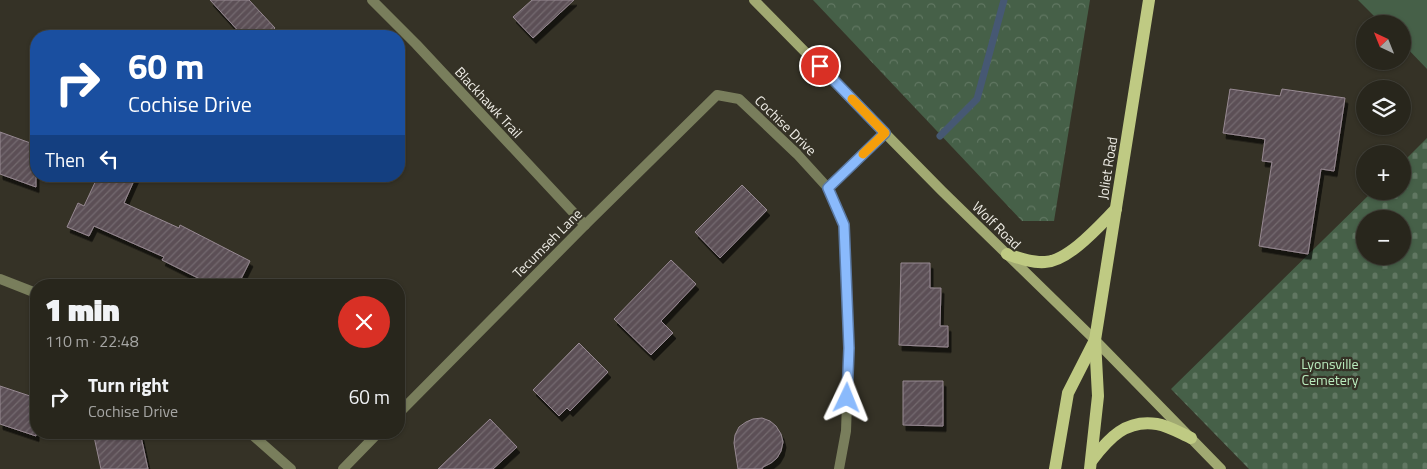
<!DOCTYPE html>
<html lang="en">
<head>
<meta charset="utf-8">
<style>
  :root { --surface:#28261c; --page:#302e25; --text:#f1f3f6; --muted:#a5a5a3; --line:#44433b }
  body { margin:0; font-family:"Titillium Web",sans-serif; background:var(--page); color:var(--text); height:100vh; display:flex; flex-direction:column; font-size:19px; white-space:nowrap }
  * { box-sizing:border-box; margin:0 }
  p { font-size:16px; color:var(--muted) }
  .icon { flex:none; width:28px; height:28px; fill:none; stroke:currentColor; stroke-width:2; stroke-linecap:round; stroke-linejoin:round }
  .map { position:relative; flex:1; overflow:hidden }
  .side { position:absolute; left:30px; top:279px; width:375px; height:160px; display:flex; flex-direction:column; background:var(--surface); border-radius:20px; box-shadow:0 1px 4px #0004,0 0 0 1px var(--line) }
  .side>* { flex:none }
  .top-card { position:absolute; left:30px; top:30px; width:375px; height:152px; border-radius:20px; box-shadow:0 1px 4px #0004,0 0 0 1px var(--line); background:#1a4fa0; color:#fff; overflow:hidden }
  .needle { width:32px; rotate:317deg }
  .controls { position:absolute; left:1356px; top:15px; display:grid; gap:10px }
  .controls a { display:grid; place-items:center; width:55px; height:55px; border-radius:50%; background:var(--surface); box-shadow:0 1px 4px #0004,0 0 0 1px var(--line); font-size:25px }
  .pin { position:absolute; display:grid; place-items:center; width:42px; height:42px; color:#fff; margin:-21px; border:2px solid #fff; border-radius:50%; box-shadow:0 1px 5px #0007 }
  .me { position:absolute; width:55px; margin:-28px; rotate:2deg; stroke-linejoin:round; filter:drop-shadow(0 0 4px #0008) }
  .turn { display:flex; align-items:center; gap:18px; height:105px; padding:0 15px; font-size:22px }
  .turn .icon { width:65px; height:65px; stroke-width:2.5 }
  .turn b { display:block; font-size:35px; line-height:42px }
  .then { display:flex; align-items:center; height:48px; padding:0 15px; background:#0003; gap:10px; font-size:19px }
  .round { display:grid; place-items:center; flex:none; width:52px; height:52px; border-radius:26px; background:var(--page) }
  .headline { display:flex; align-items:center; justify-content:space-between; height:85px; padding:0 15px }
  h1 { font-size:30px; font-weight:800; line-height:38px }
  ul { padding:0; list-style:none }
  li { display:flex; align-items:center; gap:15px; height:65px; padding:0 15px }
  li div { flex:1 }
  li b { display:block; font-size:19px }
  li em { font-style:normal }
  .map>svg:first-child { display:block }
  .grass { fill:#466048 }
  .forest { fill:url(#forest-crowns) }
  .cemetery { fill:url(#cemetery-stones); fill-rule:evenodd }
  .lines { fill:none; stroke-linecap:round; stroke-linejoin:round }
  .stream { stroke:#465873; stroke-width:7 }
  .building { fill:url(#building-hatch); stroke:#978992; filter:url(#shadow) }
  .street { stroke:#797e5c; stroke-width:10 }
  .secondary { stroke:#a1a972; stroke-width:10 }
  .primary { stroke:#bfca83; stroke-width:12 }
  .route-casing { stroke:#5a79a4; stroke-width:12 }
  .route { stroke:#8abafc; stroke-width:9 }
  .slow { stroke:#f59e0b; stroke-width:9 }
  .labels { text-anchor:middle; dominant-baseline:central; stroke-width:4.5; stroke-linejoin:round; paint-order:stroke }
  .street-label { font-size:14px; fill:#eeece5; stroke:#353226 }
  .park-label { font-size:14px; fill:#baebbd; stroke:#353226 }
</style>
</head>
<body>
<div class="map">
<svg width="1427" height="469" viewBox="0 0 1427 469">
  <defs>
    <pattern id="forest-crowns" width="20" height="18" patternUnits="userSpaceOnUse" patternTransform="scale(1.25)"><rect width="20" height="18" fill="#466048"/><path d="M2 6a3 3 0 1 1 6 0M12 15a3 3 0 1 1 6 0" fill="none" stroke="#617762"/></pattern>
    <pattern id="cemetery-stones" width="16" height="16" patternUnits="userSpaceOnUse" patternTransform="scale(1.25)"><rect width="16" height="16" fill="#466048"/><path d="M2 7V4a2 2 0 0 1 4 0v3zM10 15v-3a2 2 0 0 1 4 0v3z" fill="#617762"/></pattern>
    <pattern id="building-hatch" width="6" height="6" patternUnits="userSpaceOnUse" patternTransform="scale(1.25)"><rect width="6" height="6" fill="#5c5057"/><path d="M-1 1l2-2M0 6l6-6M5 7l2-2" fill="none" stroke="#74696f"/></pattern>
    <filter id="shadow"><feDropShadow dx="3" dy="5.5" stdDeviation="0" flood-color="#0009"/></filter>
  </defs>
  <rect width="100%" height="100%" fill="#353226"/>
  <polygon class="grass" points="1358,0 1427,0 1427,69 1403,44 1402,24 1382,24"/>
  <polygon class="forest" points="813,0 1090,0 1054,221 1022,221"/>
  <path class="cemetery" d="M1427,138V469H1249L1171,389L1373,191H1402L1403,162ZM1365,219H1402V256H1365Z"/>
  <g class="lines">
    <polyline class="stream" points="940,136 977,99 1004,0"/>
  </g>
  <g class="building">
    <polygon points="210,0 249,0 275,28 267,36 243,36"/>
    <polygon points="532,0 574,0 533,38 513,17"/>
    <polygon points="1230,89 1280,96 1282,89 1345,98 1334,171 1321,169 1308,254 1259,246 1272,162 1262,161 1265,139 1223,133"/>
    <polygon points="0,132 36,145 36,187 0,174"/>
    <polygon points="98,176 136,176 124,203 179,228 180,225 250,261 238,285 212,285 162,260 164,257 94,226 89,236 67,227 78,203 84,206"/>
    <polygon points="742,185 767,210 720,258 695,232"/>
    <polygon points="671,260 696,284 661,321 673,333 651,355 614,319"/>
    <polygon points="901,263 930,263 930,288 941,288 940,326 948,326 948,347 899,345"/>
    <polygon points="579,343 608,372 570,411 567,408 559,416 533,390"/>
    <polygon points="903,381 943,381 943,426 903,425"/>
    <polygon points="0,386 36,398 36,436 0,424"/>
    <polygon points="762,418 770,421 776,426 781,434 783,442 781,451 777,458 771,463 763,467 762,469 738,469 734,443 735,435 739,427 746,422 753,419"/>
    <polygon points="490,419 517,447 493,469 438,469"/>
    <polygon points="93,432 140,432 148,469 101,469"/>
  </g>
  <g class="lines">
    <g class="street">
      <polyline points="372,0 416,44 585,225"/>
      <polyline points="828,188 885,133"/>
      <polyline points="0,279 36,293"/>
      <polyline points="399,413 585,225 717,95 739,99 797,154 828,188 844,225 849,347 846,431 839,469"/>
      <polyline points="249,432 291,469"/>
      <polyline points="343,469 379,432"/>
    </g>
    <polyline class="secondary" points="754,0 942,191 1095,340 1221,469"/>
    <g class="primary">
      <path d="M1007,254C1019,258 1032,263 1045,262C1069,261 1100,225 1116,209"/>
      <path d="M1092,460C1109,438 1126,419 1157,424C1169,426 1180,433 1191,438"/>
      <polyline points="1055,469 1068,393 1095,340"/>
      <polyline points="1090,469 1098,396 1095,340 1149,0"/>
    </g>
  </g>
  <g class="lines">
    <defs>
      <polyline id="route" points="820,66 885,133 828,188 844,225 849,348 847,398"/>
    </defs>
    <use href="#route" class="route-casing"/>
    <use href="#route" class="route"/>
    <polyline class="slow" points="852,99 885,133 863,154"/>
  </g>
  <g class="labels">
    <g class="street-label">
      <text transform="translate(489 102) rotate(47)">Blackhawk Trail</text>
      <text transform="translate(786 125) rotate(44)">Cochise Drive</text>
      <text transform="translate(1107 168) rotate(-81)">Joliet Road</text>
      <text transform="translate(997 225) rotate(44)">Wolf Road</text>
      <text transform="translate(547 243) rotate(-45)">Tecumseh Lane</text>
    </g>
    <g class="park-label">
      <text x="1330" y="363">Lyonsville<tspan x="1330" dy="16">Cemetery</tspan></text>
    </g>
  </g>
</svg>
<div class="controls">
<a><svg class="needle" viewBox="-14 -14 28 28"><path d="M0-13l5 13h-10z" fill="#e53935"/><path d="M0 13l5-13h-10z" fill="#a5a5a3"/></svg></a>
<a><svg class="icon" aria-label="layers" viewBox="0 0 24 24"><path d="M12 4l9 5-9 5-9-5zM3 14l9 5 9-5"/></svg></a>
<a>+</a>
<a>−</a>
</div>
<div class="pin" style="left:820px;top:66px;background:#d93025"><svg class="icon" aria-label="arrive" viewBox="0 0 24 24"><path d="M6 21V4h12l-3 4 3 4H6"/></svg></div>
<svg class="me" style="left:847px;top:398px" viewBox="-20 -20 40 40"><path d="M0-17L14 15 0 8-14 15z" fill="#8abafc" stroke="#fff" stroke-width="4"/></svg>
<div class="top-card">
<div class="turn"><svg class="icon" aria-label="right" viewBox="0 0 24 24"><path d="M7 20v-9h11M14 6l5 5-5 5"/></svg><div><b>60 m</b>Cochise Drive</div></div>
<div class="then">Then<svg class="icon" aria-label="left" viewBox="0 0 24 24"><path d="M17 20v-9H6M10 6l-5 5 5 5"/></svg></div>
</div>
<section class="side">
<div class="headline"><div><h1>1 min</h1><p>110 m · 22:48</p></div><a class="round" style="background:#d93025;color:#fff"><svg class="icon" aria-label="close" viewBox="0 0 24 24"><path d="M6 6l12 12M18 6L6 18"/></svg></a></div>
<ul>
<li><svg class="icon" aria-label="right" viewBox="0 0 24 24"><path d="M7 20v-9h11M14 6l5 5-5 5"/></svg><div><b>Turn right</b><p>Cochise Drive</p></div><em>60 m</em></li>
</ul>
</section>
</div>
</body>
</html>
